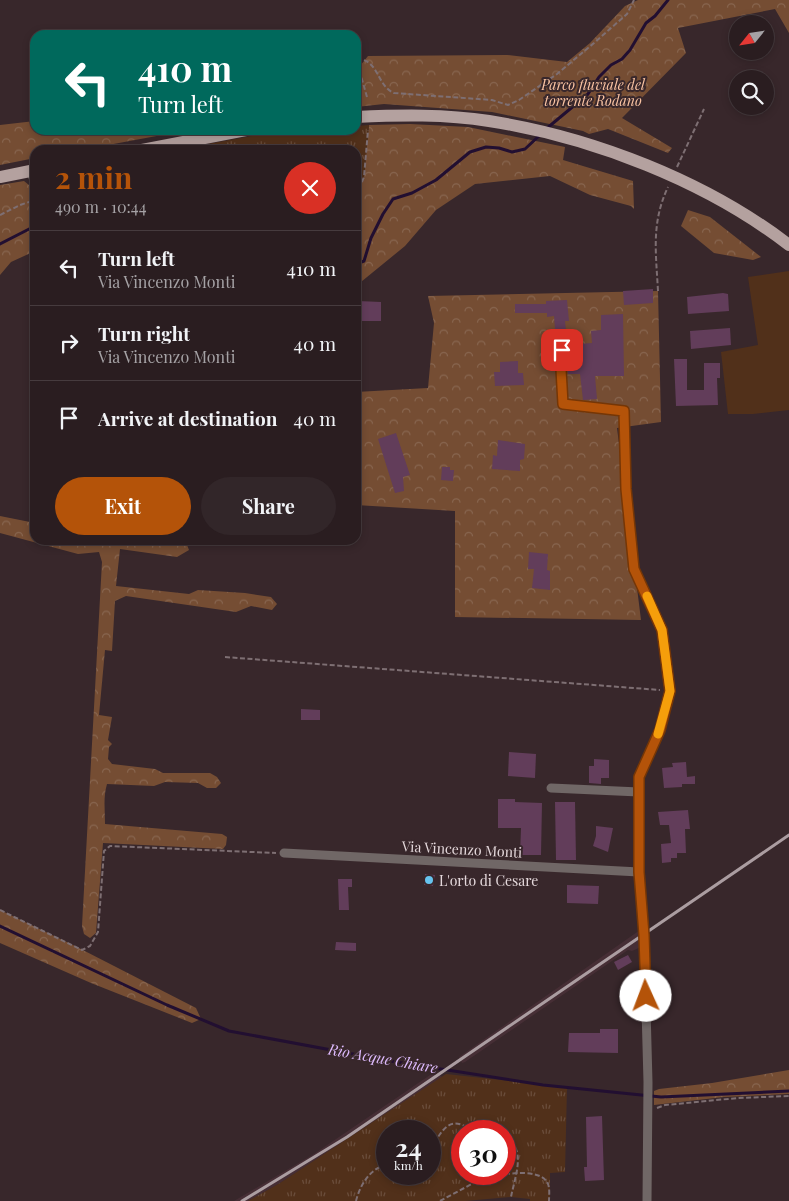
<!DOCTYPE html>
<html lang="en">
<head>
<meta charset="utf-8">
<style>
  :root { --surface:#2a1d20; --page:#322629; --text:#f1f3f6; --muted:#a5a2a5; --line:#463b3e; --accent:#b45309 }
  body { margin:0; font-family:"Playfair Display",serif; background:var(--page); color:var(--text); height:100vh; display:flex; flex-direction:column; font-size:19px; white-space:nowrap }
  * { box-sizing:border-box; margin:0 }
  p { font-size:16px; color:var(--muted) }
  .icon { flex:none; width:28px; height:28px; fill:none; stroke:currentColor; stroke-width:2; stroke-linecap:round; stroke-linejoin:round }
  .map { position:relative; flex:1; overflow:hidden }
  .side { position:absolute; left:30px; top:145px; width:331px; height:400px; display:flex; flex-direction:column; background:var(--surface); border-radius:15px; box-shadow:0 2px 8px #0003,0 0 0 1px var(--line) }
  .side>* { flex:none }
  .top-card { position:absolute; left:30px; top:30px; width:331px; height:105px; border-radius:15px; box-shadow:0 2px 8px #0003,0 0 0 1px var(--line); background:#00695c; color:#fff; overflow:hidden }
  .needle { width:32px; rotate:240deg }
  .buttons { position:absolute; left:729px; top:15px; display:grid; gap:10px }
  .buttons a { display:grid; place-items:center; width:45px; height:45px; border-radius:50%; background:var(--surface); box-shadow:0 2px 8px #0003,0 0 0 1px var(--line); font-size:25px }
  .speed { position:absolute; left:376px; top:1120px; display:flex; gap:10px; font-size:25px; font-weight:700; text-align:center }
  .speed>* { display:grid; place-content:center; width:65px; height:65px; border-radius:50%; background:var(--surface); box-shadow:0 2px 8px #0003,0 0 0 1px var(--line); line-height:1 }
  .speed small { font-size:12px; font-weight:400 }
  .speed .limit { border:8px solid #d22; background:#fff; color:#111 }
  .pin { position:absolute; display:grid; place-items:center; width:42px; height:42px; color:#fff; margin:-21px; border-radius:10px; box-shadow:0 2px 8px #0006 }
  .me { position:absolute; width:55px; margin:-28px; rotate:358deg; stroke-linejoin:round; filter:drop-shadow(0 0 4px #0008) }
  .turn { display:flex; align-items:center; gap:18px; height:105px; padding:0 25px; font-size:22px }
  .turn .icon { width:65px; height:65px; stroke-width:2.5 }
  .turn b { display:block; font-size:35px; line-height:42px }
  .round { display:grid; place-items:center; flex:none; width:52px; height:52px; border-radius:26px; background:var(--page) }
  .overview { display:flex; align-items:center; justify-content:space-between; height:85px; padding:0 25px }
  h1 { font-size:30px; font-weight:700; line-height:38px; color:var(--accent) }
  .button { display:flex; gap:10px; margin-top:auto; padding:10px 25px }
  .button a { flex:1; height:58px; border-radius:30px; background:var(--accent); color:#fff; font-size:20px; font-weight:700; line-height:58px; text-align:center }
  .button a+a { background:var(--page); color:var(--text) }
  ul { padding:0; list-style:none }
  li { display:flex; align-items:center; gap:15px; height:75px; padding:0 25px; border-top:1px solid var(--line) }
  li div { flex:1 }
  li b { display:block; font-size:19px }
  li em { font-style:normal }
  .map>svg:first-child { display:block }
  .built { fill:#462e35 }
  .green { fill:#51301a }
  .forest { fill:url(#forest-crowns) }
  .park { fill:url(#park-tufts); fill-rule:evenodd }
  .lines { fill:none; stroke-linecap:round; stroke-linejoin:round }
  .stream { stroke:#220f31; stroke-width:3 }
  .building { fill:#623d5a }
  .path { stroke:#7e6f73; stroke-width:2; stroke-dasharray:5 2.5; stroke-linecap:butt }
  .lane { stroke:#706766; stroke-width:4.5 }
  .street { stroke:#706766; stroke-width:9 }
  .primary { stroke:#b4a19f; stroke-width:12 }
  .rail { stroke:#ab9da1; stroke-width:3 }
  .route-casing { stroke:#753606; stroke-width:12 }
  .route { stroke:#b45309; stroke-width:9 }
  .slow { stroke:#f59e0b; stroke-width:9 }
  .poi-dot { fill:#66c4ef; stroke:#38272b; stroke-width:2 }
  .labels { text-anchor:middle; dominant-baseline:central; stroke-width:4; stroke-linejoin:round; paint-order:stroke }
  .park-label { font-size:14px; font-style:italic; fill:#fbc4a3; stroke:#38272b }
  .street-label { font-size:14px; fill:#e4d8db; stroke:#38272b }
  .poi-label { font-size:14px; fill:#e4d8db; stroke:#38272b; text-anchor:start }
  .water-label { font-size:15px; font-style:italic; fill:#debbfd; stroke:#38272b }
</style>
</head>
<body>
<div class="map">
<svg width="789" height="1201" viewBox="0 0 789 1201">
  <defs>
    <pattern id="forest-crowns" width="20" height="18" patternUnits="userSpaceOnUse" patternTransform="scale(1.25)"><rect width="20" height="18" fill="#754d33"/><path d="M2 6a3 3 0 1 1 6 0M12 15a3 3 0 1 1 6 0" fill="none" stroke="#886650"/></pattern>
    <pattern id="park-tufts" width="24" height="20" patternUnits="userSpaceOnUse" patternTransform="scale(1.25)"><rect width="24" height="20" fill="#51301a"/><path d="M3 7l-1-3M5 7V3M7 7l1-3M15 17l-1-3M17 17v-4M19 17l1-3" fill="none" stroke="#6a4d3b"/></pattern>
  </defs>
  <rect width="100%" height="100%" fill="#38272b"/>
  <g class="built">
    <polygon points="640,930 641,947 632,951 628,950 465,1062 462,1063 459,1057"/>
    <polygon points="436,1071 442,1077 280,1183 248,1201 234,1201 314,1154"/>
  </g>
  <polygon class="green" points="789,271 789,410 753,414 728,414 721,352 758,345 748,277"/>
  <g class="forest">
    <polygon points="638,0 789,0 789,33 775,9 678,28 686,53 622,118 672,148 668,153 608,129 589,134 583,131 492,112 384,104 356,107 356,71 368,56 507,55 567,62 590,43 625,6"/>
    <polygon points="35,121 35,130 189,130 81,150 35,150 35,158 0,165 0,125"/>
    <polygon points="410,124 468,127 565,147 563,160 633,181 634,209 631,206 590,195 550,176 475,184 436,210 405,246 356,286 356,196 364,177 369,125"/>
    <polygon points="24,181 35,190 35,251 11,262 0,275 0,185"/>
    <polygon points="688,210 710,217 761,257 753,260 714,253 681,226"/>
    <polygon points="658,291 661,422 617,428 641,620 455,617 455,511 356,505 356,392 428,388 434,323 428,296"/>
    <path d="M0,516L35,523V540H180L187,545L189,550L177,557L120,549L116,586L189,594L198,590L245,593L271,597L277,604L272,610L251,606L236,612L126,596L115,601L112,651L105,650L99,715L112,717L108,740L112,744L109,747L108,759L112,764L155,769L163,773H210L217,777L221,783L216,788H207L198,783L165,782L154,786L107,784C103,797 105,810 105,824L222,834L227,837L226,845L223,849L103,843L96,933L90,938L84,934L82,926L102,562L99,552L78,554L0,533Z"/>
    <polygon points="0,910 75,946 196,1008 201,1019 192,1023 91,983 0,943"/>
    <polygon points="789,1070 789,1094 724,1097 654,1105 654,1091 659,1089 712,1083"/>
  </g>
  <g class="park">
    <polygon points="369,125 364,177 356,196 356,150 175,150 284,130 356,130 356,126"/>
    <path d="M446,1074L567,1087L565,1172L550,1173V1201H530V1199L511,1197L465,1201H248L280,1183ZM388,1131H430V1174H388ZM462,1131H505V1174H462Z"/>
  </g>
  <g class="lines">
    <g class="stream">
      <polyline points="546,129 588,94 599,77 611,65 622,59 630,50 646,23 655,16 668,0"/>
      <polyline points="0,244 35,226"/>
      <polyline points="356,264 364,261 371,238 383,214 393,199 412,193 436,180 470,152 486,147 499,148 512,152 525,149 540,135"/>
      <polyline points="0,926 167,1005 229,1031 396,1062 543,1085 661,1097 789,1091"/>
    </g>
  </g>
  <g class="building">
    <polygon points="653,289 653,303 624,305 623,291"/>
    <polygon points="723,293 728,294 729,311 688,314 687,297"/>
    <polygon points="567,300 569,321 565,321 567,341 556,342 554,316 547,317 547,313 515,313 515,304 546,304 546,301"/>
    <polygon points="358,301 381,302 381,321 357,321"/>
    <polygon points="623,314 624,376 595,376 597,399 583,400 580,374 568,374 567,360 580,359 579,344 592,343 591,331 601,330 601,315"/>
    <polygon points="730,328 731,345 691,349 690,331"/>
    <polygon points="674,359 687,359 687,390 704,390 704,363 720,363 720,378 717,378 718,405 676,406"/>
    <polygon points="518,361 518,373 523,373 524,385 495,386 494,372 500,372 500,362"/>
    <polygon points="396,433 410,475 403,477 404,491 395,493 378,439"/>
    <polygon points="498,440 525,444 524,459 520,460 520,471 492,469 493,455 497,456"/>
    <polygon points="442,467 450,467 450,470 454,470 453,481 441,480"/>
    <polygon points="529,552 548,554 547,570 550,571 550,590 532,588 534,569 528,569"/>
    <polygon points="301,709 320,710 320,720 301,720"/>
    <polygon points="509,752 536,754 535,778 508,776"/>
    <polygon points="594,759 609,760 609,778 601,778 601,784 589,783 589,766 594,766"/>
    <polygon points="686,762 687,777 695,776 695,784 682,784 682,787 664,788 662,768 673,767 672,763"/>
    <polygon points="498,799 515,799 515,802 542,803 541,855 520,855 521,828 498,828"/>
    <polygon points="555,802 575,802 576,860 556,860"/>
    <polygon points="688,810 690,829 685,829 686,853 677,853 677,858 671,858 671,862 662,863 661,844 671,843 669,825 660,825 658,812"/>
    <polygon points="596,826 613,828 608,852 593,846 596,836"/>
    <polygon points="425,874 435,875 433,886 424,885"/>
    <polygon points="338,879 352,879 352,887 348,887 349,910 339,910"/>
    <polygon points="567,885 599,886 598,904 567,903"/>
    <polygon points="336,942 356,943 356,951 335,950"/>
    <polygon points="628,955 632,962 618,970 614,962"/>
    <polygon points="600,1029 618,1029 618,1053 568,1052 569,1033 600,1033"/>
    <polygon points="602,1116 604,1180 585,1181 584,1167 587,1167 586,1117"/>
  </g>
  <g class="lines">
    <g class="path">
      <path d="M367,97L357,62L359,59C379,61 377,86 394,93L492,100L508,105L519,100L557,74L594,43L627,14L634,0"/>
      <polyline points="677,167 704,109"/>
      <polyline points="356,196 364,177 368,130"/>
      <polyline points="0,215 20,205 35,200"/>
      <path d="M658,291C656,253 651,223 668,187"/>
      <polyline points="225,657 660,690"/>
      <polyline points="0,910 82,950 90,946 98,932 104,851 110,846 276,853"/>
      <polyline points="657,1108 665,1105 738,1098 789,1096"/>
      <path d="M505,1137C527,1149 515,1176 511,1197"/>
      <path d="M430,1149C443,1131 448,1113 473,1131"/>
      <path d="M505,1174C517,1173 542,1170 548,1184C550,1189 549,1196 549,1201"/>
      <path d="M356,1201C360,1185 370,1168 388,1164"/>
      <polyline points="440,1201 481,1179 502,1174"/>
    </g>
    <polyline class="lane" points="29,173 35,190"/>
    <g class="street">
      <polyline points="562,350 560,352 563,404 624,411 626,489 634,569 662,630 669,691 660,730 639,777 639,872 644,935 648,1082 647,1201"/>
      <polyline points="551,788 639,792"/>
      <polyline points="284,853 639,872"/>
    </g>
    <g class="primary">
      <path d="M356,117C400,115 445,114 489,121C592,137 706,181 789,245"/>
      <polyline points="142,150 246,130"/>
      <polyline points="0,177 35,170"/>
    </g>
    <polyline class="rail" points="242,1201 347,1137 789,835"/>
  </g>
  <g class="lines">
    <defs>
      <polyline id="route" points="562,350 560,352 563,404 624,411 626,489 634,569 662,630 670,691 660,730 639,777 639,872 644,935 646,996"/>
    </defs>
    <use href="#route" class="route-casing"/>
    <use href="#route" class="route"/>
    <polyline class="slow" points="647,596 662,630 670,691 658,734"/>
  </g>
  <circle class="poi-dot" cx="429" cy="880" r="5"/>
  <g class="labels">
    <g class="park-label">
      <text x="593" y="84">Parco fluviale del<tspan x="593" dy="16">torrente Rodano</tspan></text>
    </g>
    <g class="street-label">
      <text transform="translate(462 849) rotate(3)">Via Vincenzo Monti</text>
    </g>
    <g class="poi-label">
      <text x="439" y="880">L'orto di Cesare</text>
    </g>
    <g class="water-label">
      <text transform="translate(383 1058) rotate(10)">Rio Acque Chiare</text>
    </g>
  </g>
</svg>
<div class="buttons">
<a><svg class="needle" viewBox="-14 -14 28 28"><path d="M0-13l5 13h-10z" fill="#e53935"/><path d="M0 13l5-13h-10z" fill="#a5a2a5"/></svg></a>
<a><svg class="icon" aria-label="search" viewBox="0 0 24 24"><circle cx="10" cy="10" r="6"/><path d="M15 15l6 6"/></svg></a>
</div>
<div class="speed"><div>24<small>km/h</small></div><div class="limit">30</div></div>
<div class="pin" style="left:562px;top:350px;background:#d93025"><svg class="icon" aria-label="arrive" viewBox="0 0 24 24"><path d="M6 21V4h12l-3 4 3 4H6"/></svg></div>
<svg class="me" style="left:646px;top:996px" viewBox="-20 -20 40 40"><circle r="19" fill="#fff"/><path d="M0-13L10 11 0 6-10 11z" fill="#b45309"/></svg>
<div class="top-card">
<div class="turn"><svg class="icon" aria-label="left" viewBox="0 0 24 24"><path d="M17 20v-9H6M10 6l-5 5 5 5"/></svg><div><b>410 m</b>Turn left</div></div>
</div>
<section class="side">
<div class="overview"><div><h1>2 min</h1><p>490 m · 10:44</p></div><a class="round" style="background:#d93025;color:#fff"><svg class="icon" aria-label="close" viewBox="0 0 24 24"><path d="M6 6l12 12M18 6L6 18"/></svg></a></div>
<ul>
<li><svg class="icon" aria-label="left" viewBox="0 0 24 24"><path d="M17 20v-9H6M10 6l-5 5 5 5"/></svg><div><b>Turn left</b><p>Via Vincenzo Monti</p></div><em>410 m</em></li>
<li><svg class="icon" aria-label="right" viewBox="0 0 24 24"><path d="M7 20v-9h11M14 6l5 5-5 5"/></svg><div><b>Turn right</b><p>Via Vincenzo Monti</p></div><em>40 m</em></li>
<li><svg class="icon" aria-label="arrive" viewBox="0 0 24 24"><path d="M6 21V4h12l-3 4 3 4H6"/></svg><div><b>Arrive at destination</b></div><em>40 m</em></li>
</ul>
<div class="button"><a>Exit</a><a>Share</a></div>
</section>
</div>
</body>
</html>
